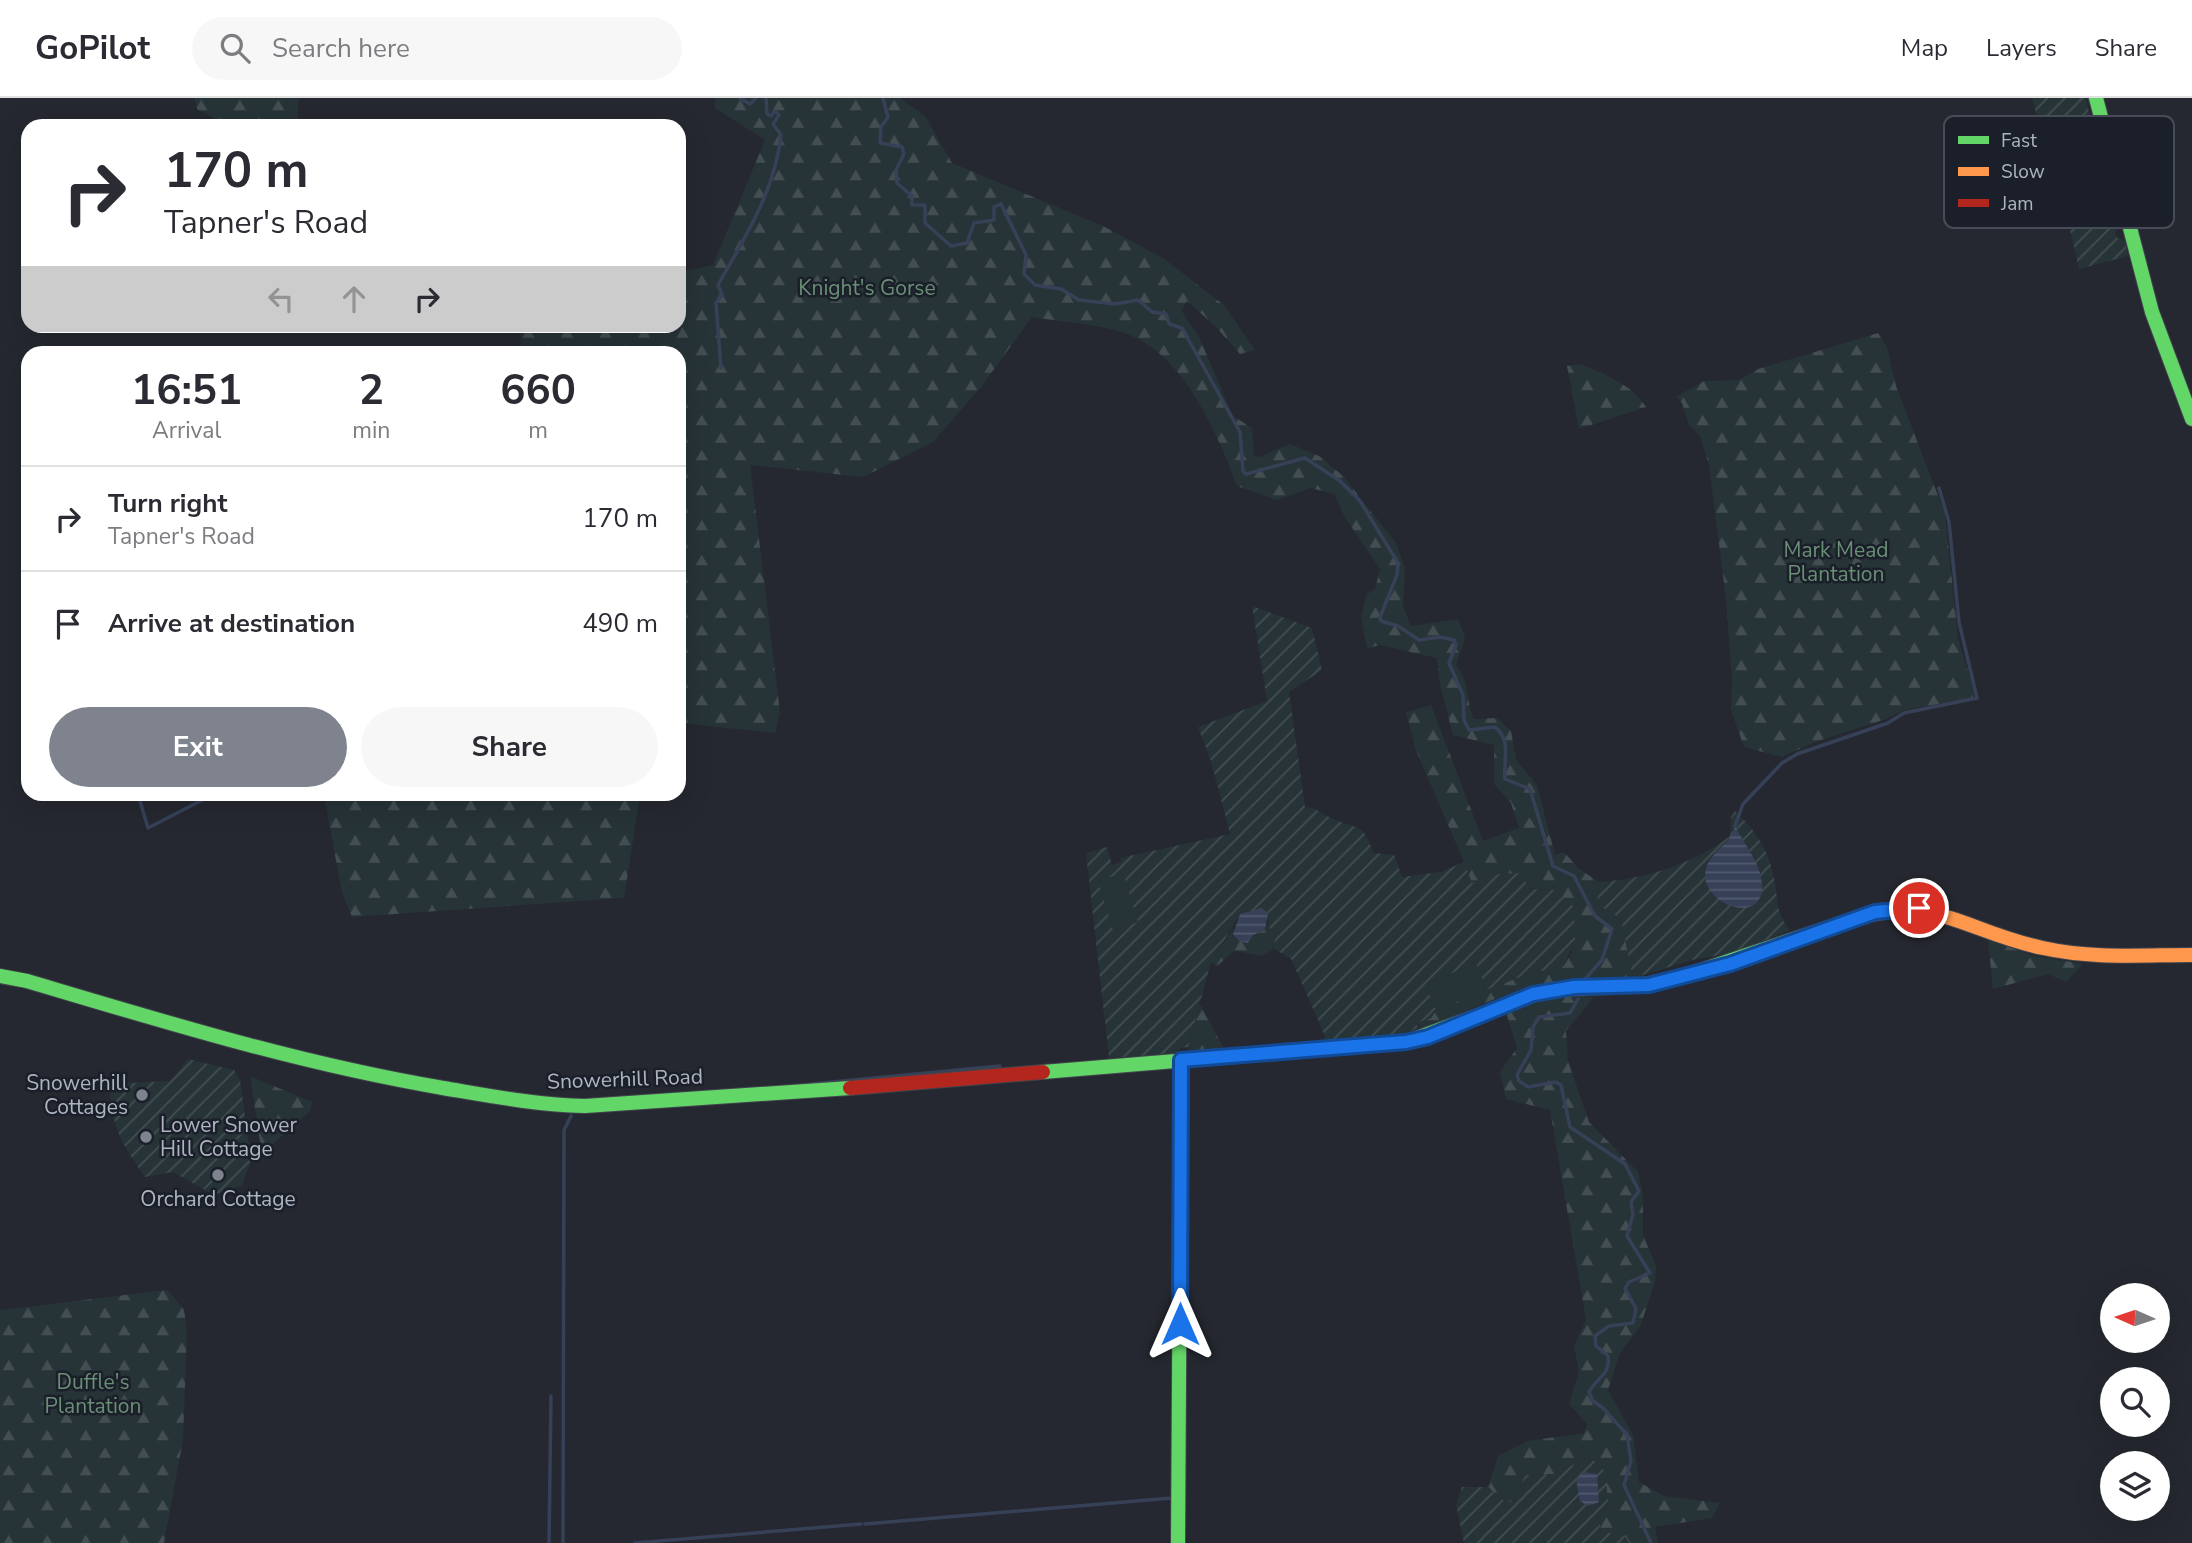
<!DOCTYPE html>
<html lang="en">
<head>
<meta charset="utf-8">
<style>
  :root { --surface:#fff; --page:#f7f7f7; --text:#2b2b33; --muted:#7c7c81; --line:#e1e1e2; --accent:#7e838e }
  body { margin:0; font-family:"Nunito Sans",sans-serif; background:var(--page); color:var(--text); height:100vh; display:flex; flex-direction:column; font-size:26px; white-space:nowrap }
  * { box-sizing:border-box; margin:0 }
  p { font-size:23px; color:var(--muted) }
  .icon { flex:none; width:38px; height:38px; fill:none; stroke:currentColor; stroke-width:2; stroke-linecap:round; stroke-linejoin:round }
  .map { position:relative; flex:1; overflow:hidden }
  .side { position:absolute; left:21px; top:248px; width:665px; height:455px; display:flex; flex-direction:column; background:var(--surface); border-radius:21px; box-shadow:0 7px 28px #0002 }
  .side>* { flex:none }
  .banner { position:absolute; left:21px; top:21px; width:665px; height:214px; border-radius:21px; box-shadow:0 7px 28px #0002; background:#fff; color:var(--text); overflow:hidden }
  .needle { width:46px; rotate:273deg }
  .fabs { position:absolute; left:2100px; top:1185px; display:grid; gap:14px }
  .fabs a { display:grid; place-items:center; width:70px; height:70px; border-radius:50%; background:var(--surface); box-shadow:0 7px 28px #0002; font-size:35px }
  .pin { position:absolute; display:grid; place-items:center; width:60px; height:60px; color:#fff; margin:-30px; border:4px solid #fff; border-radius:50%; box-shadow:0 2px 7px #0007 }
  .me { position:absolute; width:77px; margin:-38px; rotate:0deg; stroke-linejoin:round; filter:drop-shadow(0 0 5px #0008) }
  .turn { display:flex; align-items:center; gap:24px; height:147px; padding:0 28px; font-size:32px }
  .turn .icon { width:91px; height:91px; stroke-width:2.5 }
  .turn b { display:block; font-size:49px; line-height:60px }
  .lanes { display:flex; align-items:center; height:66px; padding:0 28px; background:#0003; justify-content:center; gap:35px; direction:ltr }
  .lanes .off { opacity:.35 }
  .eta { display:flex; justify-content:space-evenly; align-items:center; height:119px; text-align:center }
  .eta b { font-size:42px; font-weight:700; line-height:49px }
  .cta { display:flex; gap:14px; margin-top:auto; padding:14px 28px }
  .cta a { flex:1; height:80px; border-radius:42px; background:var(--accent); color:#fff; font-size:28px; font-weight:700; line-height:80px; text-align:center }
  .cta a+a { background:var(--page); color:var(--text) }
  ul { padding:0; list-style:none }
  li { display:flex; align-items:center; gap:21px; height:105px; padding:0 28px; border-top:2px solid var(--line) }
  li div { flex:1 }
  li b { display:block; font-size:26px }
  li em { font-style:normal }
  header { display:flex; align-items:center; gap:42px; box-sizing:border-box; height:98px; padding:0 35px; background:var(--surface); border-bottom:2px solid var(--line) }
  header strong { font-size:33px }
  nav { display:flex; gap:38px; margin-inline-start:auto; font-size:24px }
  .search { width:490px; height:63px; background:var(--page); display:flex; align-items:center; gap:18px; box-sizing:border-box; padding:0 24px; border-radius:38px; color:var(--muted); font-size:26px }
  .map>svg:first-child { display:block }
  .forest { fill:url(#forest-firs) }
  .garden { fill:url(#garden-furrows) }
  .pitch { fill:#263337 }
  .water { fill:url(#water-rules) }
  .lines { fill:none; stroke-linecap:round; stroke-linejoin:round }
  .stream { stroke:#364158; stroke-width:3.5 }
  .fast-casing { stroke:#42454d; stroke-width:16 }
  .slow-casing { stroke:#42454d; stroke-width:16 }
  .jam-casing { stroke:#42454d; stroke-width:16 }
  .fast { stroke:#63d668; stroke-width:14 }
  .slow { stroke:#ff974d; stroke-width:14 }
  .jam { stroke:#b3261e; stroke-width:14 }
  .route-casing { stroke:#114b97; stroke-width:18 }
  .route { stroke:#1a73e8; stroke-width:12 }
  .poi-dot { fill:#7e838e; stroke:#1a1f29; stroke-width:2.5 }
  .labels { text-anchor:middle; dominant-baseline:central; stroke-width:5; stroke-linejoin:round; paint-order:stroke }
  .park-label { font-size:21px; fill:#698f75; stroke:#1a1f29 }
  .street-label { font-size:21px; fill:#aeb4c1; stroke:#1a1f29 }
  .poi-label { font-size:21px; fill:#aeb4c1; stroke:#1a1f29; text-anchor:end }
  .key { fill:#1a1f29; stroke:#464c57; stroke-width:2 }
  .key-label { font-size:19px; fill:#aeb4c1 }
</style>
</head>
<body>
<header>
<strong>GoPilot</strong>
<div class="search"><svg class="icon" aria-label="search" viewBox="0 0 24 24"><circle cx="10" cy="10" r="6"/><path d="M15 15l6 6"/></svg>Search here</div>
<nav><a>Map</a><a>Layers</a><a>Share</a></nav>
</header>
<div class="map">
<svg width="2192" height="1445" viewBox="0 0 2192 1445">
  <defs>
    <pattern id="forest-firs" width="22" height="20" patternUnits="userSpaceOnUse" patternTransform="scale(1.75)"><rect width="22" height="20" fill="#263337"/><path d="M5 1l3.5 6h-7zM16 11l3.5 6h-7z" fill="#434e52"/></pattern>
    <pattern id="garden-furrows" width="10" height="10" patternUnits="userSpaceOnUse" patternTransform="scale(1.75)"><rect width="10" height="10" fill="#263337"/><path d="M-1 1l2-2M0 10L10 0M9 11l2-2" fill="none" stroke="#434e52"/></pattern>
    <pattern id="water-rules" width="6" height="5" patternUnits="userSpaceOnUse" patternTransform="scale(1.75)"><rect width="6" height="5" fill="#364158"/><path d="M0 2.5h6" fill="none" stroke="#515a6e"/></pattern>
  </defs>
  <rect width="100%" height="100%" fill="#252830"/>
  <g class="forest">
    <polygon points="194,0 299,0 297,23 224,26 197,11"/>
    <path d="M715,0H900L925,18L952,65L1103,128L1163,160L1224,207L1255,252L1240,256L1215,228L1187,203L1181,212L1199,239L1233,318L1252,330L1254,358L1259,359L1290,346L1319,358L1343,378L1396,445L1405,470L1403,508L1411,528L1458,521L1465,540L1456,567C1473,589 1464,599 1474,621L1497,620L1511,633L1516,662L1537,687L1555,757L1564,754L1578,770L1599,784L1597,806L1621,821L1633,880C1609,884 1585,881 1562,884C1512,890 1468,912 1423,932L1416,925L1431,920L1436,912L1527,876L1564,868L1572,854L1554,792L1398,780L1441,774L1464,764L1415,650L1406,614L1431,607L1483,743L1519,730L1511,705L1494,686V647L1453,637L1440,587L1437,560L1379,547L1367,551L1361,519L1366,497L1375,491L1380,471L1346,421L1334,396L1310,390L1277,402L1237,388C1218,336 1183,256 1127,236C1101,226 1061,224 1032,219L981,289L933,344L863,379L750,367L780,614L775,635L679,625V256L521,255L520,228H679V174L713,167L765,42L715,10Z"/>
    <polygon points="1878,235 1887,249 1896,288 1945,416 1958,541 1975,596 1972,600 1904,612 1886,621 1818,643 1782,659 1744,649 1731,612 1732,582 1726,501 1709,367 1700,338 1689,327 1682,305 1676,299 1704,283 1739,282 1758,271"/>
    <path d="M1580,266C1605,276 1631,286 1646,309L1579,331L1567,268Z"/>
    <polygon points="324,697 640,697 624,800 352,819 342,795"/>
    <polygon points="1267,827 1276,838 1272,852 1263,858 1234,853 1217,868 1211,864 1233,830 1233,836 1253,837 1265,832"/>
    <polygon points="1988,842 2035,858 2083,866 2066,884 2048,876 1993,891"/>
    <polygon points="1555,896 1594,899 1566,933 1568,963 1589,1024 1638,1074 1643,1097 1643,1137 1656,1168 1655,1184 1640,1229 1620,1255 1608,1292 1633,1337 1639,1384 1664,1398 1720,1405 1712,1420 1655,1429 1658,1445 1629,1445 1623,1435 1601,1436 1598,1417 1608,1402 1590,1359 1554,1376 1525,1377 1514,1404 1505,1404 1488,1389 1498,1358 1528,1343 1584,1335 1587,1326 1569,1306 1579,1273 1574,1249 1586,1222 1550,1012 1506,1001 1500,974 1517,950 1506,914"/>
    <polygon points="1200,906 1224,951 1191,954 1188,949"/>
    <polygon points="250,978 312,1004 310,1013 262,1056"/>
    <polygon points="167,1192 184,1211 187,1234 183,1342 164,1445 0,1445 0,1212"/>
  </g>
  <g class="garden">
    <polygon points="2032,0 2086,0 2091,25 2041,35"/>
    <polygon points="2117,119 2120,127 2115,133 2117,140 2125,142 2128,158 2079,171 2070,132"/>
    <path d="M1252,508L1312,530L1322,572L1289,594L1305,709C1317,710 1319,714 1329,719C1354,732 1364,722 1373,755L1394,757L1402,779L1441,774L1464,764L1472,785L1499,776L1520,775L1530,791L1554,792L1574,809L1575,841L1564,868L1527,876L1436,912L1431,920L1416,925L1418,930L1404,936L1376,941L1324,943L1325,938L1291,861L1273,850L1276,838L1267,827L1269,823L1240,816L1211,864L1188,949L1181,950L1176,955L1109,960L1086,755L1107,749L1112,767L1121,764L1120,760L1230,736L1211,663L1198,629L1267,603Z"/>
    <path d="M1735,713C1755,732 1769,752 1774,780C1779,803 1774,812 1790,832L1733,855L1696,861L1633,880L1621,821L1597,806L1599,784C1646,781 1693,766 1730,738L1731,719Z"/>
    <path d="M188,961L234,972L240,981L251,1064L242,1087L214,1097L173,1074L145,1079C120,1044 112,1029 109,986L170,983Z"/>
    <polygon points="1590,1359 1605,1373 1608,1403 1598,1417 1601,1435 1623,1435 1629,1445 1464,1445 1456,1407 1462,1389 1488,1389 1505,1404 1514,1404 1525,1377 1554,1376"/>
  </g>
  <g class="pitch">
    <polygon points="1123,775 1138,824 1113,832 1098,783"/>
    <polygon points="1476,865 1487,892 1436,912 1425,886"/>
  </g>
  <g class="water">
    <path d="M1735,728C1743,744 1755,758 1760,775C1776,834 1696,808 1706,771C1711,752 1731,747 1735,728Z"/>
    <polygon points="1262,810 1268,815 1265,832 1253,837 1248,845 1239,843 1233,836 1240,816"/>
    <polygon points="1583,1374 1597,1376 1599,1404 1588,1408 1580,1403 1576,1382"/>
  </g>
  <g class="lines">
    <g class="stream">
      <polyline points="740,0 750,6 756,0"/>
      <path d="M883,0L888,19L881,29L880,45L902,49L904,56L896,72L897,85L912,98V107H925V125L951,148L967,145L974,125L994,122V109L1001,106L1026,157L1024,176L1035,187L1061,191L1079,202L1115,206L1138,202L1152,214L1166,216L1169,226L1182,230L1240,334L1243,373L1246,376L1305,360L1340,383L1360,403L1398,465L1397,477L1380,519L1381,523L1398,528L1419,542L1440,539L1454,542L1456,547L1449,565L1463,597L1464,622L1469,632L1495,629C1512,642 1503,663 1505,681L1530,691L1553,768L1574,778L1595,818L1612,831L1602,862L1585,881"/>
      <path d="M721,270L716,205L722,197L718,187C745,139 775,93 781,37L773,26L779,17L775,13L771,18L767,16L766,0"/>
      <polyline points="138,696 148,730 214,696"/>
      <polyline points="1735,728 1743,706 1782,665 1797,656 1888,625 1904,615 1977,600 1959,524 1949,424 1939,390"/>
      <path d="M1578,901L1570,915L1539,919L1533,929L1531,952L1517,977L1519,983L1528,989L1556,984L1561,987L1570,1029L1625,1066L1639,1093L1631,1104L1633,1116L1627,1138L1650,1175L1629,1184L1625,1190L1636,1211L1633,1225L1609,1228L1595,1238L1596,1248L1608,1258C1611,1277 1596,1280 1589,1294L1593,1303L1603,1310L1627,1337L1631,1363L1624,1387L1651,1445"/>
      <polyline points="811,986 1000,968"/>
      <polyline points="865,1426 1172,1400"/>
      <polyline points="549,1445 551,1298"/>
      <polyline points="563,1445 564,1032 571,1018"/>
      <polyline points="635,1445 861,1426"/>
    </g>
    <defs>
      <g id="fast">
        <polyline points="2096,0 2152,214 2192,321"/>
        <path d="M0,878L27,883C165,924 301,966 443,990C491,998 537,1007 585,1008L850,990"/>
        <polyline points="1043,974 1406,944 1536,896 1565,891 1637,888 1681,879 1848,823"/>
        <polyline points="1178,1445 1181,962"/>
      </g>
      <path id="slow" d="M1848,823C1934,794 1965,834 2043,850C2092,861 2142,857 2192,857"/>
      <polyline id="jam" points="850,990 1043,974"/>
    </defs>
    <use href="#fast" class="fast-casing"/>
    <use href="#slow" class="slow-casing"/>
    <use href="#jam" class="jam-casing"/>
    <use href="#fast" class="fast"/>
    <use href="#slow" class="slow"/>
    <use href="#jam" class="jam"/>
  </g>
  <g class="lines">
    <defs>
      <polyline id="route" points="1180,1226 1181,962 1406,944 1428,939 1533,896 1574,889 1649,887 1730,866 1875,814 1919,810"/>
    </defs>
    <use href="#route" class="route-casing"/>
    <use href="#route" class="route"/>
  </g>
  <g class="poi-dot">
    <circle cx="142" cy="997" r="7"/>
    <circle cx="146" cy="1039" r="7"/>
    <circle cx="218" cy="1077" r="7"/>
  </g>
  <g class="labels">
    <g class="park-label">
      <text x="867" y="190">Knight's Gorse</text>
      <text x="1836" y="452">Mark Mead<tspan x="1836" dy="24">Plantation</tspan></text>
      <text x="93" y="1284">Duffle's<tspan x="93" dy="24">Plantation</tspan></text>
    </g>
    <g class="street-label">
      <text transform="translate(625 981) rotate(-2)">Snowerhill Road</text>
    </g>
    <g class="poi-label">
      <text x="128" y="985">Snowerhill<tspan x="128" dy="24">Cottages</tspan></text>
      <text x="160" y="1027" text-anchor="start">Lower Snower<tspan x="160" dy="24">Hill Cottage</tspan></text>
      <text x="218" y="1101" text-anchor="middle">Orchard Cottage</text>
    </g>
  </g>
  <rect x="1944" y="18" width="230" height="112" rx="10" class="key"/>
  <rect x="1958" y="38" width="31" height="8" fill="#63d668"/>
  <rect x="1958" y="69" width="31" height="9" fill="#ff974d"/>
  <rect x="1958" y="101" width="31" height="8" fill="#b3261e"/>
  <g class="key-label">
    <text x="2001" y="49">Fast</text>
    <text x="2001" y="80">Slow</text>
    <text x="2001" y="112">Jam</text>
  </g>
</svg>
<div class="fabs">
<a><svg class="needle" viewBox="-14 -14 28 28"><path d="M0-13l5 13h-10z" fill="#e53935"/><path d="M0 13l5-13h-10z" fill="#7c7c81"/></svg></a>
<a><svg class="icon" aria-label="search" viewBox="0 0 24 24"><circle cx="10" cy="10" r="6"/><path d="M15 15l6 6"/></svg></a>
<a><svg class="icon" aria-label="layers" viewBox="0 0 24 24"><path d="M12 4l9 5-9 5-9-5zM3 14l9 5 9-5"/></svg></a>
</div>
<div class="pin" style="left:1919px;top:810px;background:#d93025"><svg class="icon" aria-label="arrive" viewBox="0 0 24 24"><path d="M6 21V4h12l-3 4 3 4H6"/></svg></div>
<svg class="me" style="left:1180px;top:1226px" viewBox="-20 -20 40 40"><path d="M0-17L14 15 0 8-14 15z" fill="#1a73e8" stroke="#fff" stroke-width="4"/></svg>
<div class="banner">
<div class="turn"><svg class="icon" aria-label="right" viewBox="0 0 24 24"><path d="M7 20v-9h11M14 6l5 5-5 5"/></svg><div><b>170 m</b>Tapner's Road</div></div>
<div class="lanes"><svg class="icon off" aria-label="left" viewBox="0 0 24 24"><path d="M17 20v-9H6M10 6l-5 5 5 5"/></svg><svg class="icon off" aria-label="ahead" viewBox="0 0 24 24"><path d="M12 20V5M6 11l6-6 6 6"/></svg><svg class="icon" aria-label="right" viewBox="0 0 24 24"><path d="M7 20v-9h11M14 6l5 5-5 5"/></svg></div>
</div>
<section class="side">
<div class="eta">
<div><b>16:51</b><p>Arrival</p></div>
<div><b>2</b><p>min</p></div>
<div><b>660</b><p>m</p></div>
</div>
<ul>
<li><svg class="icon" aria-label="right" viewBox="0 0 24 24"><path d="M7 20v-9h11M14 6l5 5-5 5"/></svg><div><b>Turn right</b><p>Tapner's Road</p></div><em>170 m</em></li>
<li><svg class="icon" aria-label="arrive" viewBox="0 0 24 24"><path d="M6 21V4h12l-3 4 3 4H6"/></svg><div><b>Arrive at destination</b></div><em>490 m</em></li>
</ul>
<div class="cta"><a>Exit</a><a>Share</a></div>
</section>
</div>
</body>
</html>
